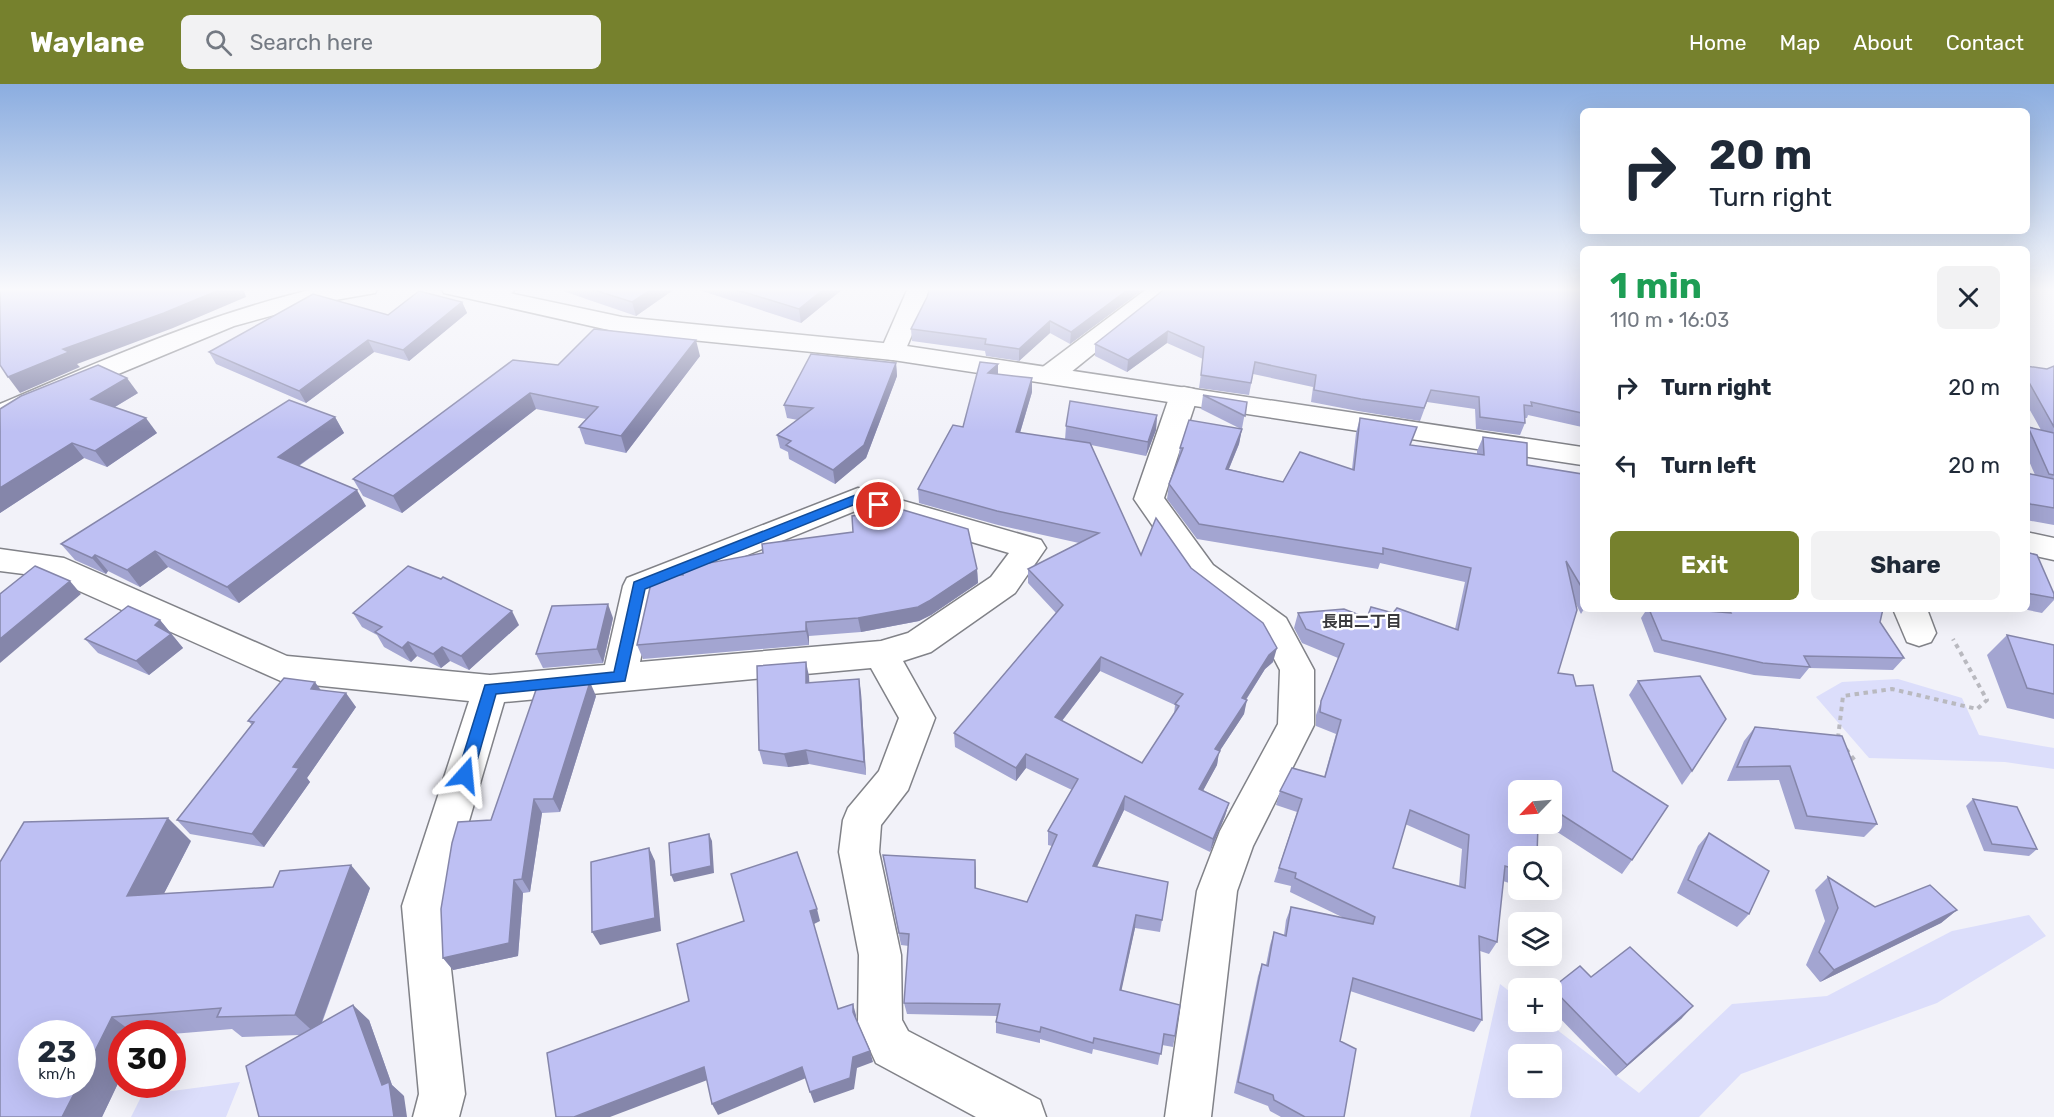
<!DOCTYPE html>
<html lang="en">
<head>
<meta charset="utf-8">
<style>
  :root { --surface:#fff; --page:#f2f2f3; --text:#1f2937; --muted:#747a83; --accent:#76812d }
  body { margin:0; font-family:Rubik,"Noto Sans JP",sans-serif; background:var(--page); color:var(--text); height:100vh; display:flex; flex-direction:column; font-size:22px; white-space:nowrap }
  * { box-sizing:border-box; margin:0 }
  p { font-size:20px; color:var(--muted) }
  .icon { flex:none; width:33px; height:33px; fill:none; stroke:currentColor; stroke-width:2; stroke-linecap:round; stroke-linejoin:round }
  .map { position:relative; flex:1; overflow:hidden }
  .drawer { position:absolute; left:1580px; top:162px; width:450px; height:366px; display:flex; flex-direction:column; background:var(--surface); border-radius:9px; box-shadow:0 6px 24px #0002 }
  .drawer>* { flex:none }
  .hud { position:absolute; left:1580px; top:24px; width:450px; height:126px; border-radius:9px; box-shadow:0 6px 24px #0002; background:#fff; color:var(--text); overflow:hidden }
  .needle { width:39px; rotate:245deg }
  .tools { position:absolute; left:1508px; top:696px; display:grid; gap:12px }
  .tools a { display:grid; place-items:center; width:54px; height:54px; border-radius:9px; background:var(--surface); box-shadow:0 6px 24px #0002; font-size:30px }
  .speed { position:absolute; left:18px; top:936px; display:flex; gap:12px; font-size:30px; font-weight:700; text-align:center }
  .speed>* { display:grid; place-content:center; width:78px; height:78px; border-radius:50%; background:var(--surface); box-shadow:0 6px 24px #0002; line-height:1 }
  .speed small { font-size:15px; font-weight:400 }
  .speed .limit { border:9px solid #d22; background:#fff; color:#111 }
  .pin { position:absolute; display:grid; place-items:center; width:51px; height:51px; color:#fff; margin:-26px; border:3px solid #fff; border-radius:50%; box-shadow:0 2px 6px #0007 }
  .me { position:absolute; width:66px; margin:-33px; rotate:18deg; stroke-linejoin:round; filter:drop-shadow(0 0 4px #0008) }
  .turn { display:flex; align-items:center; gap:21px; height:126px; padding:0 30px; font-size:27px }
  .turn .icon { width:78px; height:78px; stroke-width:2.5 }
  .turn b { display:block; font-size:42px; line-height:51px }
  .round { display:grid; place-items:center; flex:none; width:63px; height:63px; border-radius:9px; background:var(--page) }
  .head { display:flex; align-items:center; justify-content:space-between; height:102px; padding:0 30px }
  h1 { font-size:36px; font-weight:700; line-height:45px; color:#1e9e55 }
  .action { display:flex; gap:12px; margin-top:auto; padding:12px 30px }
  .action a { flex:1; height:69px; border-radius:9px; background:var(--accent); color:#fff; font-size:24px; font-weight:700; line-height:69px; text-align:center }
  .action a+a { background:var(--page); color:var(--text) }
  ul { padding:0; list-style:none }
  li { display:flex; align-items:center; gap:18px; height:78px; padding:0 30px }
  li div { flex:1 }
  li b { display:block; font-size:22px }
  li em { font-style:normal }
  header { display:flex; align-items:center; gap:36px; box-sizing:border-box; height:84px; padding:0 30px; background:var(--accent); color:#fff }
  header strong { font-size:28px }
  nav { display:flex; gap:33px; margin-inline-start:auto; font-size:21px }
  .search { width:420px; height:54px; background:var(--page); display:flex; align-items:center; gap:15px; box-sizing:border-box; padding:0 21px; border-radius:9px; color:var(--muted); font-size:22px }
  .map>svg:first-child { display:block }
  .green { fill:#dcdefb; fill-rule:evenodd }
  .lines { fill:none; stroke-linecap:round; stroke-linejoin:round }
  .minor-casing { stroke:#818288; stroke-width:3 }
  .tertiary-casing { stroke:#818288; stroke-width:3 }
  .path { stroke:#b9b9bf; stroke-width:4; stroke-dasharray:4.5 4.5; stroke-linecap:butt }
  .minor { fill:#fff; fill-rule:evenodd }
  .tertiary { fill:#fff; fill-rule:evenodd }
  .wall { fill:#a3a5d1; fill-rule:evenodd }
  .shaded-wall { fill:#8586aa }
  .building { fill:#bec0f3; stroke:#8586aa; stroke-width:1.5; fill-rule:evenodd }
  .route { fill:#1a73e8; stroke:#114b97; stroke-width:1.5 }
  .labels { text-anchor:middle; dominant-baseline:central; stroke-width:4.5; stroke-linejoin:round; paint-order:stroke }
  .neighbourhood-label { font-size:16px; font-weight:bold; fill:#39393c; stroke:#fff }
</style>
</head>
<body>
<header>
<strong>Waylane</strong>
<div class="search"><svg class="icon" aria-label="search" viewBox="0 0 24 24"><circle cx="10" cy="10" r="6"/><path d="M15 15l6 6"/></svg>Search here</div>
<nav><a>Home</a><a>Map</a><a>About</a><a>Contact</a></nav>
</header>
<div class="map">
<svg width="2054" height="1033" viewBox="0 0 2054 1033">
  <rect width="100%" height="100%" fill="#f2f2f9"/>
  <g class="green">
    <polygon points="1898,595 1962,614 1979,651 2054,664 2054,685 2005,678 1869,674 1816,613 1842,598"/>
    <path d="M2029,831L2046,852L1937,919L1741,990L1699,1033H1470L1500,900L1518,914V938H1547L1639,1009L1732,920L1827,912L1952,847ZM1518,970H1551V1004H1518Z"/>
    <polygon points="240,998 226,1033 131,1033 142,1011"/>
  </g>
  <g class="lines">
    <defs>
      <g id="minor">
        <path d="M487,204H516C509,215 496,219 483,216L480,211Z"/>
        <polygon points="908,204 932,204 902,274 893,276 884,274 880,268"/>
        <polygon points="1148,204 1175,204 1060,297 1050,299 1040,297 1037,291 1040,285"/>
        <polygon points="1184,303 1194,305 1198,311 1164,414 1213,481 1286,534 1314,586 1314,641 1253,762 1237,807 1211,1033 1165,1033 1197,807 1220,747 1278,640 1280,586 1262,552 1191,497 1134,415 1170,311 1174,305"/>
        <path d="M858,404L1041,456L1046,464L1015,509L931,568L903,577L935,634L908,706L881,741L879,768L901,871L902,936L908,947L1040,1016L1046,1033H976L876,979L858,939L859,871L839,768L843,736L848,724L879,687L899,634L871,584L504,618L444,822L465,1010L459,1033H413L419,1010L402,822L469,617L283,598L48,493L0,487V465L64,474L287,572L490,591L605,581L623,502L627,494ZM860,425L1009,469L991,493L908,549L881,557L640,578L654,509Z"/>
        <polygon points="1893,525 1927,525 1936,549 1931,558 1919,562 1907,558"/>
      </g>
      <g id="tertiary">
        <path d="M318,204H378L375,209L318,219L234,242L0,339V320C105,275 207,230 318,204Z"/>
        <polygon points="441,204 485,204 622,233 893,260 1582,363 1582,381 893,276 622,249 453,211 444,209"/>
        <polygon points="2026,448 2054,454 2054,476 2026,470"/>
      </g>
    </defs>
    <use href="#minor" class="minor-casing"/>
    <use href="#tertiary" class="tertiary-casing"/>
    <g class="path">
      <polyline points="1838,654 1843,612 1892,605 1977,625 1987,616 1953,555"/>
      <polyline points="1846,665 1856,678"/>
    </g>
    <use href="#minor" class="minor"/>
    <use href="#tertiary" class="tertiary"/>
  </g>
  <g class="wall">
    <polygon points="562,204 676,204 636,232 563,207"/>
    <polygon points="699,204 844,204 801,239 699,206"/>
    <polygon points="1145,204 1070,260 1050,249 1019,277 986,272 985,267 912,257 911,245 927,213"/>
    <polygon points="1166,204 1582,204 1582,343 1528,331 1527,334 1525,334 1525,339 1520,351 1476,345 1475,325 1427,318 1420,337 1358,327 1311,318 1313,303 1253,290 1249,311 1199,304 1203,275 1167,259 1127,288 1095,272 1095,260"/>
    <polygon points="462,218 467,229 409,277 374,268 306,319 216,280 209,268 388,231"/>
    <polygon points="700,272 626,369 585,360 579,343 586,335 536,325 402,429 363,412 353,395 558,281"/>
    <polygon points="896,279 897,292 866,374 835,400 789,375 788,368 780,364 777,351 798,336 787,334 784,321"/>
    <path d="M998,280V290L1032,308L1020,349L1065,356L1066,342L1157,331L1156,346L1146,372L1091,361L1141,471L1191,484L1273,578L1265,585L1246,616L1244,630L1219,668L1217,681L1203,706L1229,719L1225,732L1210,768L1124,726L1097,783L1162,836L1160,848L1135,844L1121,906L1175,952L1173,963L1162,961L1158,981L1093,965L1092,970L1040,955V959L996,949V938L997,932L907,930L904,919L909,862L901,861L883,771L975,776L976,805L1027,818L1052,762L1048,761V747L1072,706L1026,684L1016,697L955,663L954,649L1056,529L1028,499V485L1079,459L998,441L919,419L918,405L963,343ZM1100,587L1175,621L1174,630L1142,679L1062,637Z"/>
    <polygon points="2026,282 2047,285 2054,282 2054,441 2026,436 2026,389 2035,391 2026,370 2026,345 2028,343 2041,346 2026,319"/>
    <polygon points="138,309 115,323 157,349 107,383 84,374 0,429 0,325"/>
    <path d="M1203,311L1247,318L1239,360L1229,385L1283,398L1352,385L1356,349L1360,334L1411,362L1477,370V367L1483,353L1527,381L1582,390V525H1584L1581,530L1576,520L1558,589L1576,602L1632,776L1622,790L1545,740H1551V706H1518V802L1503,797L1497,858L1489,870L1480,867L1482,936L1474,948L1350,907L1340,957L1344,1033H1281L1270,1027L1268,1022L1234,1009L1258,892L1262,880L1266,881L1270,861L1274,848L1284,851L1286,836L1291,823L1344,834L1290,808L1291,802L1274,798L1297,728L1276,721L1280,707L1324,693L1336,650L1316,642V631L1321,617L1338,574L1302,559L1294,544L1298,529L1367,534L1455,545L1465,498L1380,479L1378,485L1197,455L1167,415L1169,400L1178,376L1180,364L1239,344L1201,325ZM1405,740L1462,765L1459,802L1393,784Z"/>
    <polygon points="335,333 344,349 299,382 366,422 239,519 168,483 140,503 108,487 106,490 75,476 61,460"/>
    <polygon points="2026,468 2054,510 2054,516 2042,529 2023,525 2026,525"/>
    <polygon points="977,485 978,499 931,531 919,537 861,548 809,552 809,561 643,575 637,561 683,491"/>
    <polygon points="1647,525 1681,525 1716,528 1715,525 1883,525 1880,538 1904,574 1893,586 1809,584 1800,595 1754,591 1654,568 1641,534"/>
    <polygon points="353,529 519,541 469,586 450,577 441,584 417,572 411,578 384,563 377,551 362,543"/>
    <polygon points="613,534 603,579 543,584 536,570"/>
    <polygon points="160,536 183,564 149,591 98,569 85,555"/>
    <polygon points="2007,551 2054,561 2054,635 2007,624 1987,571"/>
    <polygon points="809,592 809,599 861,609 866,691 809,680 788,683 763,680 759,666"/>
    <polygon points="1638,597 1692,687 1682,701 1629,611"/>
    <polygon points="321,606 356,623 307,694 310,698 264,763 190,750 177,736 252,641 248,637"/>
    <polygon points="596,612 560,728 542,729 530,808 523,809 518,872 453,886 443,874 491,736"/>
    <polygon points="1755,643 1877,740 1864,753 1795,745 1779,696 1727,697 1744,657"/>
    <polygon points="1973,715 2037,765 2029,772 1984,767 1966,722"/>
    <polygon points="1709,749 1749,830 1737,843 1677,809 1698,762"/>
    <polygon points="191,757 164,809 370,804 322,939 369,936 392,1001 404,1012 300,951 242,953 232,945 172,950 122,950 122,991 102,1033 0,1033"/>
    <polygon points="1828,793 1875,823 1957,826 1941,839 1820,898 1806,881 1825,837 1815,806"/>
    <polygon points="1591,893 1682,934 1616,992 1551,925 1552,904"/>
  </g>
  <g class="shaded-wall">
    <polygon points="224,204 243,204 246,213 173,244 77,280 80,283 20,309 8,293 63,265"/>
    <polygon points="653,204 676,204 636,232 632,218"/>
    <polygon points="825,204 844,204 801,239 799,225"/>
    <polygon points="1130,204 1145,204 1070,260 1071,248"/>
    <polygon points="462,218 467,229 409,277 403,266"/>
    <polygon points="1050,237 1050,249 1019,277 1019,265"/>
    <polygon points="1168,247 1167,259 1127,288 1128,276"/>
    <polygon points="368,256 374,268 306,319 299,307"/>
    <polygon points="696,256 700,272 626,369 621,352"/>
    <polygon points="896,279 897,292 866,374 835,400 833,386"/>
    <polygon points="998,280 998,294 988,289"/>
    <polygon points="127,294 138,309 103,330 91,315"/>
    <polygon points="1032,294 1032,308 1016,362 1016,348"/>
    <polygon points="530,309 536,325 402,429 393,412"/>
    <polygon points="1157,331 1156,346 1146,372 1148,358"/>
    <polygon points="335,333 344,349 288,389 278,373"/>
    <polygon points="146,334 157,349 107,383 95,367"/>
    <polygon points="1242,345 1239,360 1223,399 1226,385"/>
    <polygon points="72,359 84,374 0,429 0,404"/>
    <polygon points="357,406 366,422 239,519 227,503"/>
    <polygon points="155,467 168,483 140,503 127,486"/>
    <polygon points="95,471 108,487 106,490 92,474"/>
    <polygon points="977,485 978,499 931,531 919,537 861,548 858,534"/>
    <polygon points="70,497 81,510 0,579 0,555"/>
    <polygon points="608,520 613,534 603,579 597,565"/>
    <polygon points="512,527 519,541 469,586 461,572"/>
    <polygon points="160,536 183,564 149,591 136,577 155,541"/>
    <polygon points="806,538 809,552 809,561 806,547"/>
    <polygon points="408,558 417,572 411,578 402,564"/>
    <polygon points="442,563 450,577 441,584 433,570"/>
    <polygon points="1277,564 1273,578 1265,585 1238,628 1242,614 1269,571"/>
    <polygon points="1101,573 1100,587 1054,647 1055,633"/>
    <polygon points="806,578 809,592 810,613 806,599"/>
    <polygon points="859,595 861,609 866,691 864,678"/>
    <polygon points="315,598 325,612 311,605"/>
    <polygon points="590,598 596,612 560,728 553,715"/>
    <polygon points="346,609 356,623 307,694 310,698 264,763 252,750 293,683"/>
    <polygon points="1247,616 1244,630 1219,668 1217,681 1197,718 1199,705 1215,665"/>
    <polygon points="806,666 809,680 788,683 784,670"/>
    <polygon points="1026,670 1026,684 1016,697 1016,684"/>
    <polygon points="1125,712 1124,726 1091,795 1093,782"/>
    <polygon points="534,715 542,729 530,808 522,795"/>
    <polygon points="1229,719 1225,732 1210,768 1213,755"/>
    <polygon points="168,734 191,757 152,833 127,812"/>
    <polygon points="709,750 712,757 714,789 674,798 671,791"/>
    <polygon points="649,764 655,777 661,847 600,861 592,848"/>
    <polygon points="975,776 976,789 976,817 975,804"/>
    <polygon points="351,781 370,804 317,951 295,931"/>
    <polygon points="514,796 523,809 518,872 453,886 443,874"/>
    <polygon points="817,825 820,837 814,840 810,827"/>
    <polygon points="1957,826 1941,839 1820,898 1834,886"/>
    <polygon points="1136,831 1135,844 1119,918 1120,906"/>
    <polygon points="853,920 856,931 856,940 853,928"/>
    <polygon points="353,921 369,936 392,1001 404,1012 407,1033 394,1033"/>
    <polygon points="1693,922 1682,934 1616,992 1627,981"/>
    <polygon points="112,933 135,950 122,950 122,991 102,1033 62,1033 79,1000 82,1000 82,993"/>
    <polygon points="870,967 873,978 857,984 854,1005 814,1019 810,1008 853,973"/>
    <polygon points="704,983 710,995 610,1033 574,1033"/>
    <polygon points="802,983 806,994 718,1031 712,1020"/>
  </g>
  <g class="building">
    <polygon points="0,204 224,204 164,229 63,265 69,268 8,293 0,281"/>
    <polygon points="588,204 653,204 632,218"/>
    <polygon points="731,204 825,204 799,225"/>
    <polygon points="930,204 1130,204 1071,248 1050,237 1019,265 985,260 986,255 911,245 927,213"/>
    <polygon points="1166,204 1582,204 1582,329 1531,318 1532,322 1524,321 1525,339 1480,333 1479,313 1431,306 1424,324 1361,315 1314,306 1316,291 1255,278 1251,299 1201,291 1204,263 1168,247 1128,276 1095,260"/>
    <polygon points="419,207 462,218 403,266 368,256 299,307 209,268 313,210 388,231"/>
    <polygon points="594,245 696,256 621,352 579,343 598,323 530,309 393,412 353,395 513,276 558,281"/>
    <polygon points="811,270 896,279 864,361 833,386 786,361 791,357 777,351 813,324 784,321"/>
    <path d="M980,278L998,280L988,289L1032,294L1016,348L1090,359L1141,471L1156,434L1191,484L1263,539L1277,564L1269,571L1242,614L1247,616L1215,665L1220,667L1199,705L1229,719L1213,755L1125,712L1093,782L1168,798L1162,836L1136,831L1120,906L1180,921L1175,952L1164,950L1161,970L1094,954L1093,959L1041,943L1040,948L996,938L1000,920L904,919L909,850L899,849L883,771L975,776V804L1027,818L1057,751L1048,747L1078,695L1026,670L1016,684L954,649L1063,521L1028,485L1099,449L997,427L918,405L953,341L963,343ZM1101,573L1183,610L1175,620L1179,622L1142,679L1055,633Z"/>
    <polygon points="98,281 127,294 91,315 146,334 95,367 72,359 0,404 0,325 21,312"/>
    <polygon points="2026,282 2047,285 2054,282 2054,343 2026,293"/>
    <polygon points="1203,311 1247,318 1245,332"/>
    <polygon points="289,316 335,333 278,373 357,406 227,503 155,467 127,486 95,471 92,474 61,460"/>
    <polygon points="1070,317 1157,331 1148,358 1066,342"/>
    <path d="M1360,334L1417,343L1410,361L1484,371L1483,353L1527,359V381L1582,390V504L1566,477L1577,526L1558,589L1573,591L1576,602L1593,601L1613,687L1668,722L1632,776L1551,724V706H1518V740H1538L1537,772H1518V786L1505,782L1497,858L1479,852L1482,936L1353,894L1340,957L1356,965L1344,1033H1305L1274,1016L1273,1011L1238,998L1262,880L1268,882L1274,848L1286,852L1291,823L1373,840L1375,833L1295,794L1296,789L1279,784L1302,715L1280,707L1292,684L1325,693L1341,636L1320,628L1321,617L1344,560L1306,545L1298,529L1344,525L1367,534L1371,523L1393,529L1397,524L1458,546L1471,484L1383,464V470L1199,440L1169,400L1183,364H1180L1189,336L1242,345L1226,385L1283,398L1300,368L1354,386ZM1410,726L1469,751L1465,804L1393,784Z"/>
    <polygon points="2028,343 2054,349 2054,391 2049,390"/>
    <polygon points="2026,389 2054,395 2054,424 2030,420 2026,411"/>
    <polygon points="900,425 968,445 977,485 929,517 918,523 858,534 806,538 806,547 637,561 651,499 667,490 683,491 682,484 763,469 762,460 853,448 852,432"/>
    <polygon points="2026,468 2037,471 2054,510 2054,514 2026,509"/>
    <polygon points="35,482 70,497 0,555 0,510"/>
    <polygon points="408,482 441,495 443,493 512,527 461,572 442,563 433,570 408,558 402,564 375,548 382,543 353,529"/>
    <polygon points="608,520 597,565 536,570 552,522"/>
    <polygon points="128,522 160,536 155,541 171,550 136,577 85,555"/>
    <polygon points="1649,525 1681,525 1731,529 1729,525 1883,525 1880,538 1904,574 1804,572 1810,583 1763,579 1662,556"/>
    <polygon points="2007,551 2054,561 2054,610 2027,604"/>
    <polygon points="806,578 806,599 859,595 864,678 806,666 784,670 759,666 757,582"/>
    <polygon points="1700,592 1726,635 1692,687 1638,597"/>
    <polygon points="284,594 315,598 311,605 346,609 293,683 299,684 252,750 177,736 254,638 248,637"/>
    <polygon points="590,598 553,715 534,715 522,795 514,796 509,859 443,874 441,825 452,759 458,738 491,736 537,603"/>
    <polygon points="1755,643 1842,652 1877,740 1807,732 1790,682 1737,683"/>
    <polygon points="1973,715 2017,723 2037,765 1992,760"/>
    <polygon points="168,734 127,812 273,803 280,787 351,781 295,931 217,933 221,924 112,933 82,993 82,950 32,950 32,1000 79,1000 62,1033 0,1033 0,778 24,738"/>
    <polygon points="1709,749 1769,787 1749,830 1688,796"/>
    <polygon points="709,750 711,782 671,791 669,759"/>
    <polygon points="649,764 655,834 592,848 591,778"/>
    <polygon points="797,768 817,825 810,827 838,925 853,920 853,928 870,967 853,973 850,994 810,1008 802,983 712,1020 704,983 574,1033 556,1033 547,969 689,917 677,860 744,837 731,790"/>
    <polygon points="1828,793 1875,823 1930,801 1957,826 1834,886 1819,868 1838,824"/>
    <polygon points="1630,863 1693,922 1627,981 1552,904 1580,882 1591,893"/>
    <polygon points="353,921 382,1001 389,998 394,1033 259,1033 246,982"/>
  </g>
  <linearGradient id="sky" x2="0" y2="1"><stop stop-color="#8bade0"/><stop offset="0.59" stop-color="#f9f9fc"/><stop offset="1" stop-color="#f9f9fc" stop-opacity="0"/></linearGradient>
  <rect width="2054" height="348" fill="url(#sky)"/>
  <polygon class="route" points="858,410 884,418 885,421 879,425 858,419 645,505 625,597 496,610 473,691 465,698 459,696 457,691 485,601 614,588 634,498"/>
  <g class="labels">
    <g class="neighbourhood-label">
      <text x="1362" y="537">長田二丁目</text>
    </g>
  </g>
</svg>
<div class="tools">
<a><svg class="needle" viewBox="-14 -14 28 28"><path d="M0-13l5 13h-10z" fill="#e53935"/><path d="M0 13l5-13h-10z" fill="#747a83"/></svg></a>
<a><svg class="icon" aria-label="search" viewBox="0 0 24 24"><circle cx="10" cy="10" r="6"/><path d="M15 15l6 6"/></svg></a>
<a><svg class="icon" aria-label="layers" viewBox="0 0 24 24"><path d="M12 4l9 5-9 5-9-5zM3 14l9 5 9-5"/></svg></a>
<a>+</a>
<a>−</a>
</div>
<div class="speed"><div>23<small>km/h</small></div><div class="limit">30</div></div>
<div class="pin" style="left:879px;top:421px;background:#d93025"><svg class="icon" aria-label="arrive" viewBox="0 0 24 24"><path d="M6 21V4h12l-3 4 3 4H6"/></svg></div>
<svg class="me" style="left:465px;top:691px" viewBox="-20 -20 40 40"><path d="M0-17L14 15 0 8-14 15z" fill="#1a73e8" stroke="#fff" stroke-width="4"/></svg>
<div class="hud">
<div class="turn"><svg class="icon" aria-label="right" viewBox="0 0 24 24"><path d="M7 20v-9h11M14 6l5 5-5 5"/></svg><div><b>20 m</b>Turn right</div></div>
</div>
<section class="drawer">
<div class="head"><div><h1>1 min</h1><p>110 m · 16:03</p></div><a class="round"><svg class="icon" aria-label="close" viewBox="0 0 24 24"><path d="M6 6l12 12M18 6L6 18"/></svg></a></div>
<ul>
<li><svg class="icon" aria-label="right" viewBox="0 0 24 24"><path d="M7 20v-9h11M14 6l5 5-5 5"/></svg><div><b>Turn right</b></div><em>20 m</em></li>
<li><svg class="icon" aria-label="left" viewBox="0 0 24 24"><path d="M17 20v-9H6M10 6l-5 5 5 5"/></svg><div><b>Turn left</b></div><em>20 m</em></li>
</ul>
<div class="action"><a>Exit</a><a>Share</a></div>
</section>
</div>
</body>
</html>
